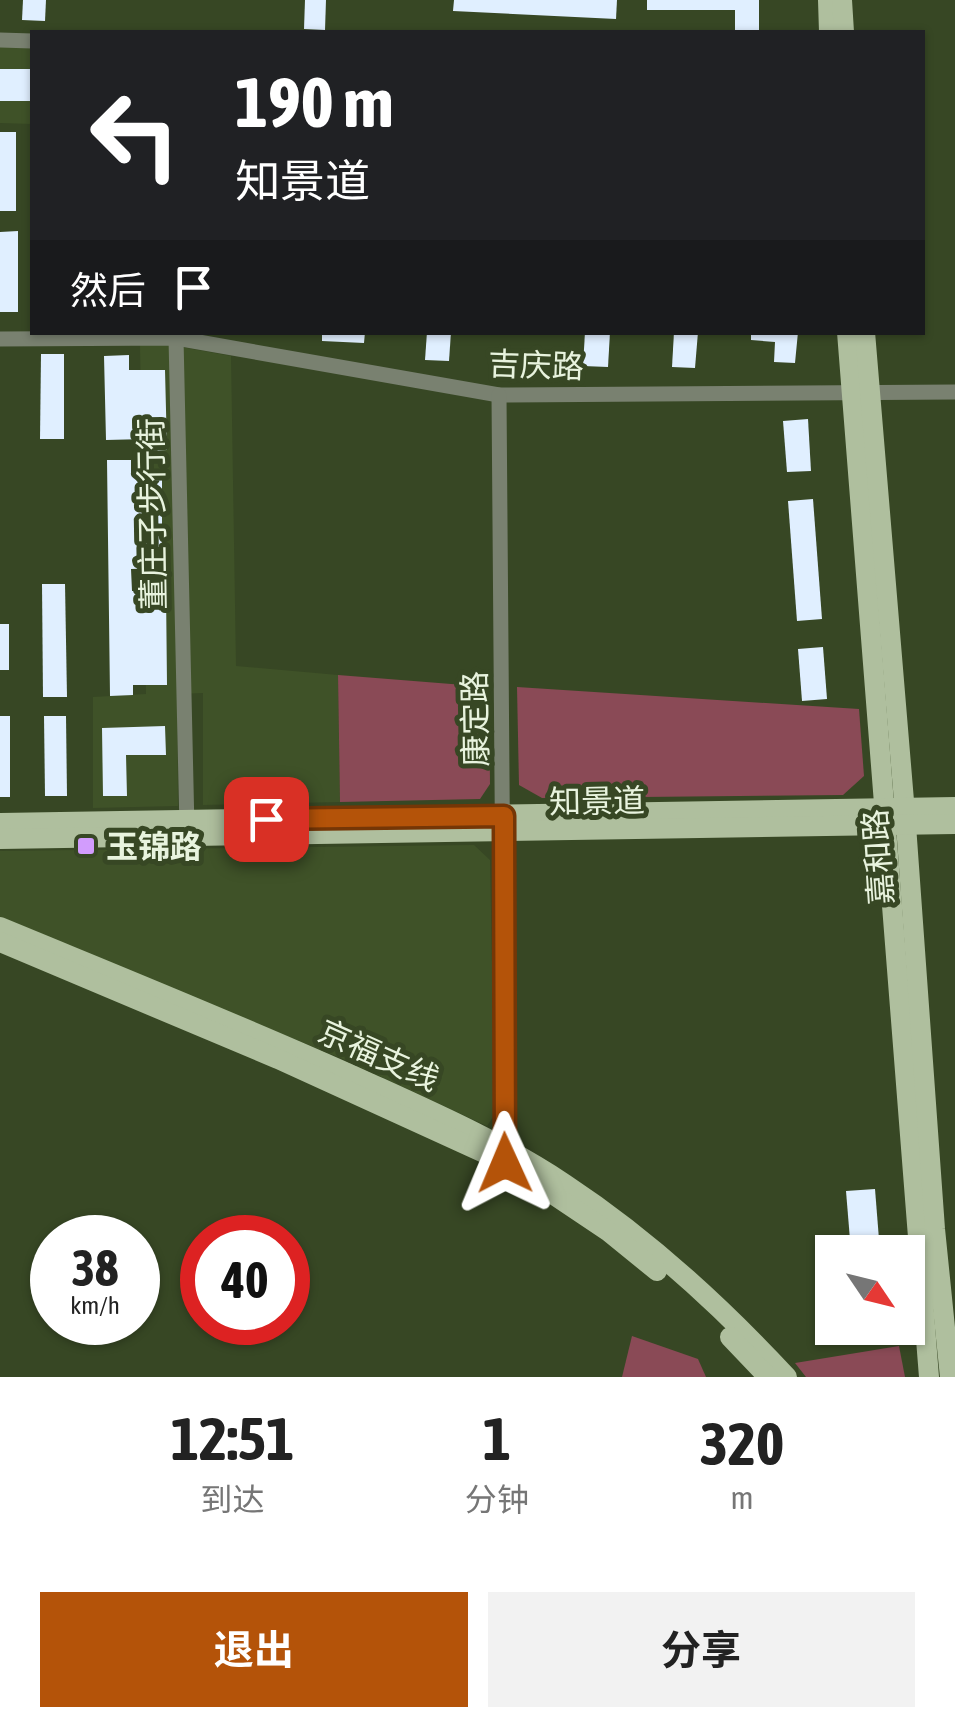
<!DOCTYPE html>
<html lang="zh">
<head>
<meta charset="utf-8">
<style>
  :root { --surface:#fff; --page:#f2f2f2; --text:#222; --muted:#767676; --accent:#b45309 }
  body { margin:0; font-family:"Asap Condensed","Noto Sans SC",sans-serif; background:var(--page); color:var(--text); height:100vh; display:flex; flex-direction:column; font-size:38px; white-space:nowrap }
  * { box-sizing:border-box; margin:0 }
  p { font-size:32px; color:var(--muted) }
  .icon { flex:none; width:55px; height:55px; fill:none; stroke:currentColor; stroke-width:2; stroke-linecap:round; stroke-linejoin:round }
  .map { position:relative; height:1377px; overflow:hidden }
  .panel { display:flex; flex-direction:column; background:var(--surface); flex:1 }
  .panel>* { flex:none }
  .hud { position:absolute; left:30px; top:30px; width:895px; height:305px; border-radius:0px; box-shadow:0 2px 8px #0004; background:#202124; color:#fff; overflow:hidden }
  .needle { width:65px; rotate:125deg }
  .fabs { position:absolute; left:815px; top:1235px; display:grid; gap:20px }
  .fabs a { display:grid; place-items:center; width:110px; height:110px; border-radius:0px; background:var(--surface); box-shadow:0 2px 8px #0004; font-size:50px }
  .speed { position:absolute; left:30px; top:1215px; display:flex; gap:20px; font-size:50px; font-weight:700; text-align:center }
  .speed>* { display:grid; place-content:center; width:130px; height:130px; border-radius:50%; background:var(--surface); box-shadow:0 2px 8px #0004; line-height:1 }
  .speed small { font-size:25px; font-weight:400 }
  .speed .limit { border:15px solid #d22; background:#fff; color:#111 }
  .pin { position:absolute; display:grid; place-items:center; width:85px; height:85px; color:#fff; margin:-42px; border-radius:20px; box-shadow:0 5px 15px #0006 }
  .me { position:absolute; width:110px; margin:-55px; rotate:359deg; stroke-linejoin:round; filter:drop-shadow(0 0 8px #0008) }
  .turn { display:flex; align-items:center; gap:35px; height:210px; padding:0 40px; font-size:45px }
  .turn .icon { width:130px; height:130px; stroke-width:2.5 }
  .turn b { display:block; font-size:70px; line-height:85px }
  .then { display:flex; align-items:center; height:95px; padding:0 40px; background:#0003; gap:20px; font-size:38px }
  .eta { display:flex; justify-content:space-evenly; align-items:center; height:170px; text-align:center }
  .eta b { font-size:60px; font-weight:700; line-height:70px }
  .button { display:flex; gap:20px; margin-top:auto; padding:20px 40px }
  .button a { flex:1; height:115px; border-radius:0px; background:var(--accent); color:#fff; font-size:40px; font-weight:700; line-height:115px; text-align:center }
  .button a+a { background:var(--page); color:var(--text) }
  .map>svg:first-child { display:block }
  .built { fill:#3f5228 }
  .green { fill:#8a4a56 }
  .building { fill:#e0efff }
  .lines { fill:none; stroke-linecap:round; stroke-linejoin:round }
  .minor { stroke:#798170; stroke-width:15 }
  .major { stroke:#afbf9e; stroke-width:20 }
  .route-casing { stroke:#753606; stroke-width:25 }
  .route { stroke:#b45309; stroke-width:18 }
  .poi-dot { fill:#d29cfd; stroke:#374724; stroke-width:4 }
  .labels { text-anchor:middle; dominant-baseline:central; stroke-width:10; stroke-linejoin:round; paint-order:stroke }
  .street-label { font-size:32px; fill:#e8f3de; stroke:#374724 }
  .poi-label { font-size:32px; font-weight:bold; fill:#e8f3de; stroke:#374724; text-anchor:start }
</style>
</head>
<body>
<div class="map">
<svg width="955" height="1377" viewBox="0 0 955 1377">
  <rect width="100%" height="100%" fill="#374724"/>
  <g class="built">
    <polygon points="0,46 32,47 32,124 0,123"/>
    <polygon points="140,345 170,345 231,356 236,666 338,675 340,802 203,805 203,693 177,694 178,806 93,808 93,697 146,694"/>
    <polygon points="474,845 490,860 495,1114 487,1126 343,1059 0,918 0,851"/>
  </g>
  <g class="green">
    <polygon points="338,675 489,687 490,784 480,799 340,802"/>
    <polygon points="517,687 859,709 864,776 843,795 542,798 519,785"/>
    <polygon points="632,1336 698,1359 706,1377 622,1377"/>
    <polygon points="899,1346 905,1377 806,1377 795,1363"/>
  </g>
  <g class="building">
    <polygon points="23,0 46,0 45,21 22,20"/>
    <polygon points="305,0 326,0 325,30 304,29"/>
    <polygon points="454,0 617,0 616,19 453,11"/>
    <polygon points="647,0 759,0 759,32 735,32 735,10 647,10"/>
    <rect x="0" y="69" width="32" height="32"/>
    <rect x="0" y="132" width="16" height="79"/>
    <polygon points="18,231 18,312 0,312 0,232"/>
    <polygon points="322,332 365,332 364,343 322,341"/>
    <polygon points="427,332 451,332 449,361 425,360"/>
    <polygon points="585,332 610,332 608,367 583,366"/>
    <polygon points="674,332 698,332 695,368 672,367"/>
    <polygon points="751,332 798,332 795,363 774,362 775,342 751,340"/>
    <polygon points="41,354 64,354 64,439 40,439"/>
    <polygon points="129,355 129,370 165,370 167,450 146,451 146,439 106,440 104,356"/>
    <polygon points="808,419 811,471 787,472 783,421"/>
    <polygon points="107,460 131,460 131,474 162,474 162,568 131,569 132,591 166,590 167,685 133,685 133,695 110,696"/>
    <polygon points="813,499 822,619 797,621 788,501"/>
    <polygon points="42,584 65,584 67,697 43,697"/>
    <rect x="0" y="624" width="9" height="46"/>
    <polygon points="823,647 827,699 802,701 798,649"/>
    <rect x="0" y="716" width="10" height="81"/>
    <polygon points="44,716 66,716 67,796 45,796"/>
    <polygon points="165,726 166,755 126,755 127,796 103,796 102,728"/>
    <polygon points="875,1189 880,1252 851,1252 846,1191"/>
  </g>
  <g class="lines">
    <g class="minor">
      <polyline points="0,40 32,41"/>
      <polyline points="176,338 187,829"/>
      <polyline points="0,339 176,338 499,395 955,392"/>
      <polyline points="499,395 505,1163"/>
    </g>
    <g class="major">
      <polyline points="828,0 829,32"/>
      <polyline points="842,0 844,32"/>
      <polyline points="847,332 929,1377"/>
      <polyline points="865,332 906,825 935,1229 950,1377"/>
      <polyline points="0,823 955,807"/>
      <polyline points="0,839 955,824"/>
      <path d="M0,927C121,977 243,1026 363,1080C431,1111 502,1142 565,1184C647,1238 720,1305 787,1377"/>
      <polyline points="0,942 278,1059 484,1153"/>
      <polyline points="527,1177 609,1232 657,1271"/>
      <polyline points="730,1337 768,1377"/>
    </g>
  </g>
  <g class="lines">
    <defs>
      <polyline id="route" points="266,819 504,816 505,1163"/>
    </defs>
    <use href="#route" class="route-casing"/>
    <use href="#route" class="route"/>
  </g>
  <rect class="poi-dot" x="76" y="836" width="20" height="20" rx="5"/>
  <g class="labels">
    <g class="street-label">
      <text transform="translate(536 365) rotate(2)">吉庆路</text>
      <text transform="translate(152 514) rotate(-91)">董庄子步行街</text>
      <text transform="translate(475 719) rotate(-91)">康定路</text>
      <text transform="translate(597 801) rotate(-1)">知景道</text>
      <text transform="translate(878 857) rotate(-94)">嘉和路</text>
      <text transform="translate(379 1055) rotate(24)">京福支线</text>
    </g>
    <g class="poi-label">
      <text x="106" y="846">玉锦路</text>
    </g>
  </g>
</svg>
<div class="fabs">
<a><svg class="needle" viewBox="-14 -14 28 28"><path d="M0-13l5 13h-10z" fill="#e53935"/><path d="M0 13l5-13h-10z" fill="#767676"/></svg></a>
</div>
<div class="speed"><div>38<small>km/h</small></div><div class="limit">40</div></div>
<div class="pin" style="left:266px;top:819px;background:#d93025"><svg class="icon" aria-label="arrive" viewBox="0 0 24 24"><path d="M6 21V4h12l-3 4 3 4H6"/></svg></div>
<svg class="me" style="left:505px;top:1163px" viewBox="-20 -20 40 40"><path d="M0-17L14 15 0 8-14 15z" fill="#b45309" stroke="#fff" stroke-width="4"/></svg>
<div class="hud">
<div class="turn"><svg class="icon" aria-label="left" viewBox="0 0 24 24"><path d="M17 20v-9H6M10 6l-5 5 5 5"/></svg><div><b>190 m</b>知景道</div></div>
<div class="then">然后<svg class="icon" aria-label="arrive" viewBox="0 0 24 24"><path d="M6 21V4h12l-3 4 3 4H6"/></svg></div>
</div>
</div>
<section class="panel">
<div class="eta">
<div><b>12:51</b><p>到达</p></div>
<div><b>1</b><p>分钟</p></div>
<div><b>320</b><p>m</p></div>
</div>
<div class="button"><a>退出</a><a>分享</a></div>
</section>
</body>
</html>
